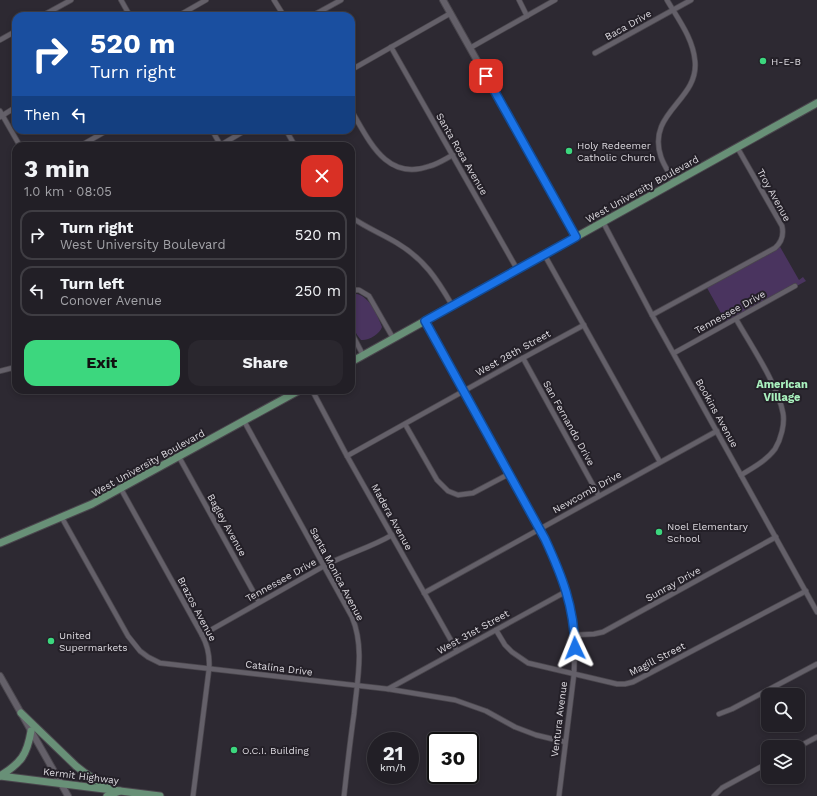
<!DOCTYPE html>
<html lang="en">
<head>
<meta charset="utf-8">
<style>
  :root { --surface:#221f26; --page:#2a272e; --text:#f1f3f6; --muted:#a2a2a7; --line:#3f3d43; --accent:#3cd77e }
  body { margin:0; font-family:"Work Sans",sans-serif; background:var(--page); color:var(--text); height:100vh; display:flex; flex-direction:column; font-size:15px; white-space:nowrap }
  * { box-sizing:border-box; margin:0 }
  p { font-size:13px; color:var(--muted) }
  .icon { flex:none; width:22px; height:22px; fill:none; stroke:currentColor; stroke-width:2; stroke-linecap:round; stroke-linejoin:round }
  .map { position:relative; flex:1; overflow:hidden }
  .sheet { position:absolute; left:12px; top:142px; width:343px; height:252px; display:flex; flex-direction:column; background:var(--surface); border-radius:12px; box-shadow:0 2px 6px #0003,0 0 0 1px var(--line) }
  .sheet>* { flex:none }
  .guide { position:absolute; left:12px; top:12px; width:343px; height:122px; border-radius:12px; box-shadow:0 2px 6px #0003,0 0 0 1px var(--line); background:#1a4fa0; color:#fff; overflow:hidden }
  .tools { position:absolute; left:761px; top:688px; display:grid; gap:8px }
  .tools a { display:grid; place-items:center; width:44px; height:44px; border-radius:8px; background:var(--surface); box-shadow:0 2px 6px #0003,0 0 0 1px var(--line); font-size:20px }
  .speed { position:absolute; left:367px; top:732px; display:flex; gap:8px; font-size:20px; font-weight:700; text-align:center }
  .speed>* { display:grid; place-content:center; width:52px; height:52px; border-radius:50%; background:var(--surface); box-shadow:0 2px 6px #0003,0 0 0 1px var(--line); line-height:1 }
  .speed small { font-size:10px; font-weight:400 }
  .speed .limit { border:2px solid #111; border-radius:6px; background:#fff; color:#111 }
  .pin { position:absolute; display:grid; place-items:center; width:34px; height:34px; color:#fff; margin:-17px; border-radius:8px; box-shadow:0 2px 6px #0006 }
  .me { position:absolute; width:44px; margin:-22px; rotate:358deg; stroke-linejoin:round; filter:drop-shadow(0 0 3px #0008) }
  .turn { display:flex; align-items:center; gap:14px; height:84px; padding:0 12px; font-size:18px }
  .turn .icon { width:52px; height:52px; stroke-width:2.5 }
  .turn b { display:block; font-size:28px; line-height:34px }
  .then { display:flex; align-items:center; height:38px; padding:0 12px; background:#0003; gap:8px; font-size:15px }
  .round { display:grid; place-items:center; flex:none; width:42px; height:42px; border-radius:12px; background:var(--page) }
  .headline { display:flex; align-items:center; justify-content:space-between; height:68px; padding:0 12px }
  h1 { font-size:24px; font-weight:700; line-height:30px }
  .action { display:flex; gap:8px; margin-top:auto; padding:8px 12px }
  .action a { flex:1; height:46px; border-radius:12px; background:var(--accent); color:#111; font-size:16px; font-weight:700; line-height:46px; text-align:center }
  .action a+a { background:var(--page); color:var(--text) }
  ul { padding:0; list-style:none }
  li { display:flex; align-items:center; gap:12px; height:50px; margin:0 8px 6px; padding:0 4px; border:2px solid var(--line); border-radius:12px }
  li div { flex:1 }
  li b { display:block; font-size:15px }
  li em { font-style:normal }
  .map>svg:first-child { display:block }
  .green { fill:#4a345f }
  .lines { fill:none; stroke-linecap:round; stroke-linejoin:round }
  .street-casing { stroke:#4a464d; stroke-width:6 }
  .secondary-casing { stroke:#4a464d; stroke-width:8 }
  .primary-casing { stroke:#4a464d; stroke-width:9 }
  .street { stroke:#646069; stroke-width:4.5 }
  .secondary { stroke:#646069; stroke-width:6 }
  .primary { stroke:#689077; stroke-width:7 }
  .route-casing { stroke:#114b97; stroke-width:10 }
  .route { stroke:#1a73e8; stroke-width:7 }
  .poi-dot { fill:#3cd77e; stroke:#242028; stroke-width:1.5 }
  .labels { text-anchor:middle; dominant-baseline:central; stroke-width:4; stroke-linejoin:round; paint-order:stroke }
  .street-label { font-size:10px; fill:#dddae0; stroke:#242028 }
  .poi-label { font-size:10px; fill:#dddae0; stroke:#242028; text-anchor:start }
  .neighbourhood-label { font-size:11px; font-weight:bold; fill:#a9f1be; stroke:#242028 }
</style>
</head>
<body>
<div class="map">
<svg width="817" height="796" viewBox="0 0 817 796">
  <rect width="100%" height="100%" fill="#2d2932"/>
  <g class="green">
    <polygon points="779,245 799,280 803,277 806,281 727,324 706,286"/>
    <path d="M357,294C370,297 378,316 382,327C380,334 368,341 361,340C349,326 351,312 351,295Z"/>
  </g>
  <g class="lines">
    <defs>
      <g id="street">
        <polyline points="121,0 130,16"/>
        <polyline points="274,0 284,16"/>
        <polyline points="519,0 527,16"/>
        <path d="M667,0C678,19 693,38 695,61C699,101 646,112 661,157C664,166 670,174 674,182"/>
        <polyline points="42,16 71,0"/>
        <polyline points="178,16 206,0"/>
        <polyline points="312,16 341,0"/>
        <polyline points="0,40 16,31"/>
        <polyline points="391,47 517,269"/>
        <polyline points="470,48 555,0"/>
        <polyline points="595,53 691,0"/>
        <polyline points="351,70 451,13"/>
        <path d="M351,110C369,140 386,182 430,166C438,164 445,159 453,155"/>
        <polyline points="0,111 20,146"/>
        <polyline points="0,117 16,107"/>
        <polyline points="212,130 221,146"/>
        <polyline points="286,130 295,146"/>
        <polyline points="80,146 108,130"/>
        <polyline points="219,146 246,130"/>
        <path d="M351,217C365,227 382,234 397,243C424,259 437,279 452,305"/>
        <polyline points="603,222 652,315 817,612"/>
        <polyline points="544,254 660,462"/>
        <polyline points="351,290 359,290 369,296 393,338"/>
        <path d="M652,315L775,248C782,242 784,235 782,226L737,147"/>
        <path d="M736,319C750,344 778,385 783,413C785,424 781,439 775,449C767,460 753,468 741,475"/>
        <polyline points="425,321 545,539 562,575 573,618 575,635 574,674 559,796"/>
        <polyline points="351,332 363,355"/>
        <polyline points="674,353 795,286"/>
        <polyline points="523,358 599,496"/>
        <polyline points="0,371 16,367"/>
        <polyline points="312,390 347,456 457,651"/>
        <path d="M244,421L352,617C365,648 357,681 354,714C350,741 347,769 344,796"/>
        <polyline points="405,424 437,480 448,491 458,495 473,493 509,474"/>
        <polyline points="347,456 523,358 584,325"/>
        <polyline points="179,457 259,602"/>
        <path d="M121,489L202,635C208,646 210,657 209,669L193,796"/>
        <polyline points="62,518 128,636 140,651 148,657 160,663 388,689 455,700 486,711 515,727 536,735 565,742"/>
        <polyline points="424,593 717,431"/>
        <polyline points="496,630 505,645 512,652 528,663 617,684 625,684 633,682 806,591"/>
        <path d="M202,635L324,566C346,554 370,548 392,535"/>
        <polyline points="575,635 594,634 603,632 776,537"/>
        <polyline points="388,689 567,591"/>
        <polyline points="719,714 732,709 817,664"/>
        <polyline points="798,747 817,737"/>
        <polyline points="714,796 722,788 768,763"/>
      </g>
      <g id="secondary">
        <polyline points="443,0 576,237"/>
        <polyline points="0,676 68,796"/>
      </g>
      <g id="primary">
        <polyline points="351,362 817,103"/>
        <polyline points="0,543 92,504 300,390"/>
        <polyline points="21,713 76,766 85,773 108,788"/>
        <polyline points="0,776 160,796"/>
        <path d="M0,776C21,763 27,755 31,731"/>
        <polyline points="107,796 120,791"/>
      </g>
    </defs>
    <use href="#street" class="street-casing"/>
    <use href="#secondary" class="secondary-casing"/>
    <use href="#primary" class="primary-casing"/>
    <use href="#street" class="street"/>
    <use href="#secondary" class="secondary"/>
    <use href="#primary" class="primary"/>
  </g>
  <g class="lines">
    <defs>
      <path id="route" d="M486,76L576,237L425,321L545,539C562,576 574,606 575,648"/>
    </defs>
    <use href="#route" class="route-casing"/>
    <use href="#route" class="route"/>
  </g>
  <g class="poi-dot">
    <circle cx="763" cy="61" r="4"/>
    <circle cx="569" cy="151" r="4"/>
    <circle cx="659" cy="532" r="4"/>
    <circle cx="51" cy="641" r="4"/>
    <circle cx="234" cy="750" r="4"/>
  </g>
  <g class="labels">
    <g class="street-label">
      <text transform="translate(628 25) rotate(-29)">Baca Drive</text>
      <text transform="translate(462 154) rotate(60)">Santa Rosa Avenue</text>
      <text transform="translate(642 189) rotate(-29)">West University Boulevard</text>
      <text transform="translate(774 195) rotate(61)">Troy Avenue</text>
      <text transform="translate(730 312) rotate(-29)">Tennessee Drive</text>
      <text transform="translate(513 353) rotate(-29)">West 28th Street</text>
      <text transform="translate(717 413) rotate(61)">Bookins Avenue</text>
      <text transform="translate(569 423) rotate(61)">San Fernando Drive</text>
      <text transform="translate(148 463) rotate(-29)">West University Boulevard</text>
      <text transform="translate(587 492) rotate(-29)">Newcomb Drive</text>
      <text transform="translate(392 517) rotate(61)">Madera Avenue</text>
      <text transform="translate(227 525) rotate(61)">Bagley Avenue</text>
      <text transform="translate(337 574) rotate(62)">Santa Monica Avenue</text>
      <text transform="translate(281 580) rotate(-29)">Tennessee Drive</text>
      <text transform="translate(673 584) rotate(-29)">Sunray Drive</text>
      <text transform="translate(197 609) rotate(62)">Brazos Avenue</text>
      <text transform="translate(473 632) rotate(-29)">West 31st Street</text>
      <text transform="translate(657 659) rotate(-27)">Magill Street</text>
      <text transform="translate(279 668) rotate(7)">Catalina Drive</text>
      <text transform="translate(559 719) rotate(-83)">Ventura Avenue</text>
      <text transform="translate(81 776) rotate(7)">Kermit Highway</text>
    </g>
    <g class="poi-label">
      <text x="771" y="61">H-E-B</text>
      <text x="577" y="145">Holy Redeemer<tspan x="577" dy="12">Catholic Church</tspan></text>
      <text x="667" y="526">Noel Elementary<tspan x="667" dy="12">School</tspan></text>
      <text x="59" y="635">United<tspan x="59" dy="12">Supermarkets</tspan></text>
      <text x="242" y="750">O.C.I. Building</text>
    </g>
    <g class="neighbourhood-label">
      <text x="782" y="384">American<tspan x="782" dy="13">Village</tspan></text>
    </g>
  </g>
</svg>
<div class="tools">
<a><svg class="icon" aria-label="search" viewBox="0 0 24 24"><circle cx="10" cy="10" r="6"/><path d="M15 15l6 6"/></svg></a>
<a><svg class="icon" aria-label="layers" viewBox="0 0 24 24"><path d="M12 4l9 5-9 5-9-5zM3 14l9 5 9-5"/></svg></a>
</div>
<div class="speed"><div>21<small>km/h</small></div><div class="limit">30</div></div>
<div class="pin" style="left:486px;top:76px;background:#d93025"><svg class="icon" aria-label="arrive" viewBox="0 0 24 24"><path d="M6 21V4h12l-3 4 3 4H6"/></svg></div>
<svg class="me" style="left:575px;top:648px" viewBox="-20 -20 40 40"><path d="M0-17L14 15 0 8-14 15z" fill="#1a73e8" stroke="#fff" stroke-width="4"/></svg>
<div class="guide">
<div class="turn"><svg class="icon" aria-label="right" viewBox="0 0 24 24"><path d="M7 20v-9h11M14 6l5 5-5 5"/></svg><div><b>520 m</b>Turn right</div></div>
<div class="then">Then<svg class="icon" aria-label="left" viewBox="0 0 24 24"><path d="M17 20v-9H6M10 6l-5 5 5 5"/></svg></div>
</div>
<section class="sheet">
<div class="headline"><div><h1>3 min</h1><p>1.0 km · 08:05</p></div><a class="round" style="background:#d93025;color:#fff"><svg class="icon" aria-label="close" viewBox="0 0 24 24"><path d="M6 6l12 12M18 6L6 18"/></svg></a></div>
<ul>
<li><svg class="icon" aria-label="right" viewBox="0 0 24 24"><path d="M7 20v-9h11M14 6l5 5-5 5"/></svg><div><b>Turn right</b><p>West University Boulevard</p></div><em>520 m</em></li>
<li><svg class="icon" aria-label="left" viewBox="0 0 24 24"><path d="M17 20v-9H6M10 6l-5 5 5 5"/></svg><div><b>Turn left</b><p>Conover Avenue</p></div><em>250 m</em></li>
</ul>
<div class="action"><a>Exit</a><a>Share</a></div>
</section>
</div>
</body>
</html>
